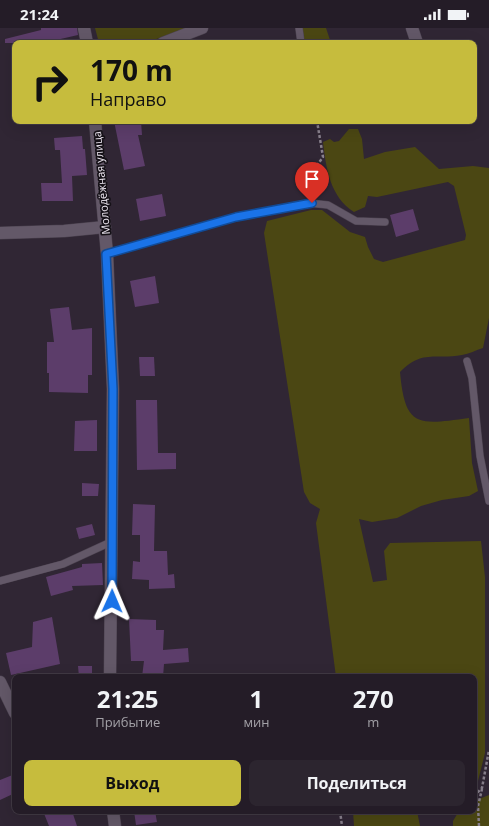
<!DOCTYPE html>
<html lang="ru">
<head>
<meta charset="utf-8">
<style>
  :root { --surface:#241c27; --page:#2c252f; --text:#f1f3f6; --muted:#a3a1a7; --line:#413a44; --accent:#c6bc3d }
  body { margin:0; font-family:"Open Sans",sans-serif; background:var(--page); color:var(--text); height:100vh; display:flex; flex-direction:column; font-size:15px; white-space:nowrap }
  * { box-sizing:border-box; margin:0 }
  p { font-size:13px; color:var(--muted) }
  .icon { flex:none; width:22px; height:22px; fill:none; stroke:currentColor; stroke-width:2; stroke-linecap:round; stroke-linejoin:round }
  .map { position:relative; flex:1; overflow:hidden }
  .details { position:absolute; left:12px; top:646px; width:465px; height:140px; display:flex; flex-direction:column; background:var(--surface); border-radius:8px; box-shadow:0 4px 16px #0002,0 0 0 1px var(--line) }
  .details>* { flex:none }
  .guide { position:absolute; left:12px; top:12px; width:465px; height:84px; border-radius:8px; box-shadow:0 4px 16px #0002,0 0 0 1px var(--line); background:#c6bc3d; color:#111; overflow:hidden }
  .pin { position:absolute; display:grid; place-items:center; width:34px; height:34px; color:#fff; margin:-41px -17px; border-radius:50% 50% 50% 0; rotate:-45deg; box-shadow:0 0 4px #0007 }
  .pin .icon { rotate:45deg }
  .me { position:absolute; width:44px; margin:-22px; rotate:1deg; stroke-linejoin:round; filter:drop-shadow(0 0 3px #0008) }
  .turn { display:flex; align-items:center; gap:14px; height:84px; padding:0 12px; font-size:18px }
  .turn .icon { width:52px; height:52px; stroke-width:2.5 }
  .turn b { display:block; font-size:28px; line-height:34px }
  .eta { display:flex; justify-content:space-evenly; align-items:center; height:68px; text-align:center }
  .eta b { font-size:24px; font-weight:700; line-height:28px }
  .button { display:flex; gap:8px; margin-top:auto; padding:8px 12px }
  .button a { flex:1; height:46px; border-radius:8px; background:var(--accent); color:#111; font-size:16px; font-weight:700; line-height:46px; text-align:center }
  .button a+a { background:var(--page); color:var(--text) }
  .status { display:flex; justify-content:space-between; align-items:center; height:28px; padding:0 20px; background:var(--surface); direction:ltr }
  .status svg { height:11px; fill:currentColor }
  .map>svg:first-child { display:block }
  .green { fill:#4b4713 }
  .building { fill:#5c3d6a }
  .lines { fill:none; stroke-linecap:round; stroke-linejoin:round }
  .service-casing { stroke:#4c4350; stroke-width:8 }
  .minor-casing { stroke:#4c4350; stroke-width:13 }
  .path { stroke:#89818d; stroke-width:2.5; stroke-dasharray:3 2; stroke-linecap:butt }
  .service { stroke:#635868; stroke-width:7 }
  .minor { stroke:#635868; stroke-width:12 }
  .route-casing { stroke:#114b97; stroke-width:10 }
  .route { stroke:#1a73e8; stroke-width:7 }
  .labels { text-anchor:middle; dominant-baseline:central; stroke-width:3.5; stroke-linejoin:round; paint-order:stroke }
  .street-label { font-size:11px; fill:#efe9f3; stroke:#151117 }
</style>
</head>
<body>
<div class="status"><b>21:24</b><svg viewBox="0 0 49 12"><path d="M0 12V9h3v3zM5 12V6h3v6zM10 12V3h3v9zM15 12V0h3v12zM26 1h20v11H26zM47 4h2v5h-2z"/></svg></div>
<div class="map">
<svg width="489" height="798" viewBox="0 0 489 798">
  <rect width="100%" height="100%" fill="#302634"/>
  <g class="green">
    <polygon points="95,0 188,0 145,15 99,15"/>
    <polygon points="302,0 326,0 331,15 305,15"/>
    <path d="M349,101H358L362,111L364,131L385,124L415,119L439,141L473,138L489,140V290L483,320C476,322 469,326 462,327C437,332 422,321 400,344C405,400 418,397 469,390L472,435L478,463L469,468L442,472L421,478L397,490L372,494L359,491L373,554L387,552L384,523L390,515L481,513L485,549V725L476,761H474V649H336L316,495L320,481L310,475L304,464L264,205L267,193L311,182H322L350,204L365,209L368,219L374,231L383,234L465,212L466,207L454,158L448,154L377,169L368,168L365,179L354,184C330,169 326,140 323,114L330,111L334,114L339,113Z"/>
    <polygon points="489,767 489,798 453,798 453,793 459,783 474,783 474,773"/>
    <polygon points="353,783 417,783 420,798 354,798"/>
  </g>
  <g class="building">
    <polygon points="41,0 77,0 78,7 43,15 5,15 5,11 41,2"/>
    <polygon points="114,93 141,93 142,107 138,107 145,138 124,142"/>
    <polygon points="82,108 83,121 85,121 87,147 72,148 73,173 42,173 41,155 62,155 60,122 55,122 54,110"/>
    <polygon points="162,166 166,188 140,193 136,171"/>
    <polygon points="413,181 419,202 396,209 390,187"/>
    <polygon points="155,248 159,275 135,279 130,253"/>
    <polygon points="69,279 72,302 92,300 92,347 88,347 88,365 49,364 49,345 47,345 47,314 54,314 50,281"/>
    <polygon points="139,329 154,329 155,348 140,348"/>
    <polygon points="136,372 157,372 158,425 176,425 176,441 137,442"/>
    <polygon points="97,392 97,423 74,423 75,393"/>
    <polygon points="82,455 99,456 98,468 82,468"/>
    <polygon points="133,476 155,477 154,523 167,523 168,547 174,546 175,560 149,561 149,552 132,551 133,533 140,534 140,507 132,507"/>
    <polygon points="92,496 95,507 79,511 76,500"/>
    <polygon points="102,535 103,557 72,558 73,562 51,568 46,549 82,539 82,536"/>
    <polygon points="52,589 60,636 11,647 6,625 32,619 33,594"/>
    <polygon points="129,591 156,592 156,602 164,602 163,622 188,620 189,634 164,636 163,649 142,649 144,633 131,633"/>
    <polygon points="78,638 92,638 92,649 79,649"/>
    <polygon points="15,746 15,765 0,772 0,752"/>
    <polygon points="43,783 72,783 77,798 49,798"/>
    <polygon points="134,783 155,783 157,794 136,797"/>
  </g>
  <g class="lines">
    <defs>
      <g id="service">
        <polyline points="299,0 301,15"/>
        <polyline points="107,226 236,189 309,175 328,177 356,193 385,194"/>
        <polyline points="467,333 472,350 480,428 489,473"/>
        <polyline points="0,553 63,536 113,513"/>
      </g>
      <g id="minor">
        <polyline points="84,0 87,15"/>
        <polyline points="412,0 417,15"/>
        <polyline points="163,15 202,0"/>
        <polyline points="95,93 107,226 113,361 110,649"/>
        <polyline points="0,205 64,203 105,199"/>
        <polyline points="0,654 15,685"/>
        <polyline points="113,783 115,798"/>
      </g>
    </defs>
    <use href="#service" class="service-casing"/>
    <use href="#minor" class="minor-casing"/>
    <g class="path">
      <polyline points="312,167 315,140 323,129 317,93"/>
      <polyline points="474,768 482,760 489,722"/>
      <polyline points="340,783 342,798"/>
      <polyline points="479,798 478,778 482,761"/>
    </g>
    <use href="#service" class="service"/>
    <use href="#minor" class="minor"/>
  </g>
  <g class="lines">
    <defs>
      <polyline id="route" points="112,573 113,361 106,226 236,189 312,175"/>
    </defs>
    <use href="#route" class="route-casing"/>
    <use href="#route" class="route"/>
  </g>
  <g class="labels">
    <g class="street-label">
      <text transform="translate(101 155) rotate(-95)">Молодёжная улица</text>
    </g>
  </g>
</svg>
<div class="pin" style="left:312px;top:175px;background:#d93025"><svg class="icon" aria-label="arrive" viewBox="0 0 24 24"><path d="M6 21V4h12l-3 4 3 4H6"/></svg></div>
<svg class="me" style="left:112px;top:573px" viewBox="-20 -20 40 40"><path d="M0-17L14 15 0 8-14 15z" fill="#1a73e8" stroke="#fff" stroke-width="4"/></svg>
<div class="guide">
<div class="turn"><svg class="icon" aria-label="right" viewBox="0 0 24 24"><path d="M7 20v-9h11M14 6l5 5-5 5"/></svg><div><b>170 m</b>Направо</div></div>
</div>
<section class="details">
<div class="eta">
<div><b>21:25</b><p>Прибытие</p></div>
<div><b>1</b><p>мин</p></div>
<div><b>270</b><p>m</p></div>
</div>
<div class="button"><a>Выход</a><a>Поделиться</a></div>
</section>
</div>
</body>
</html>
